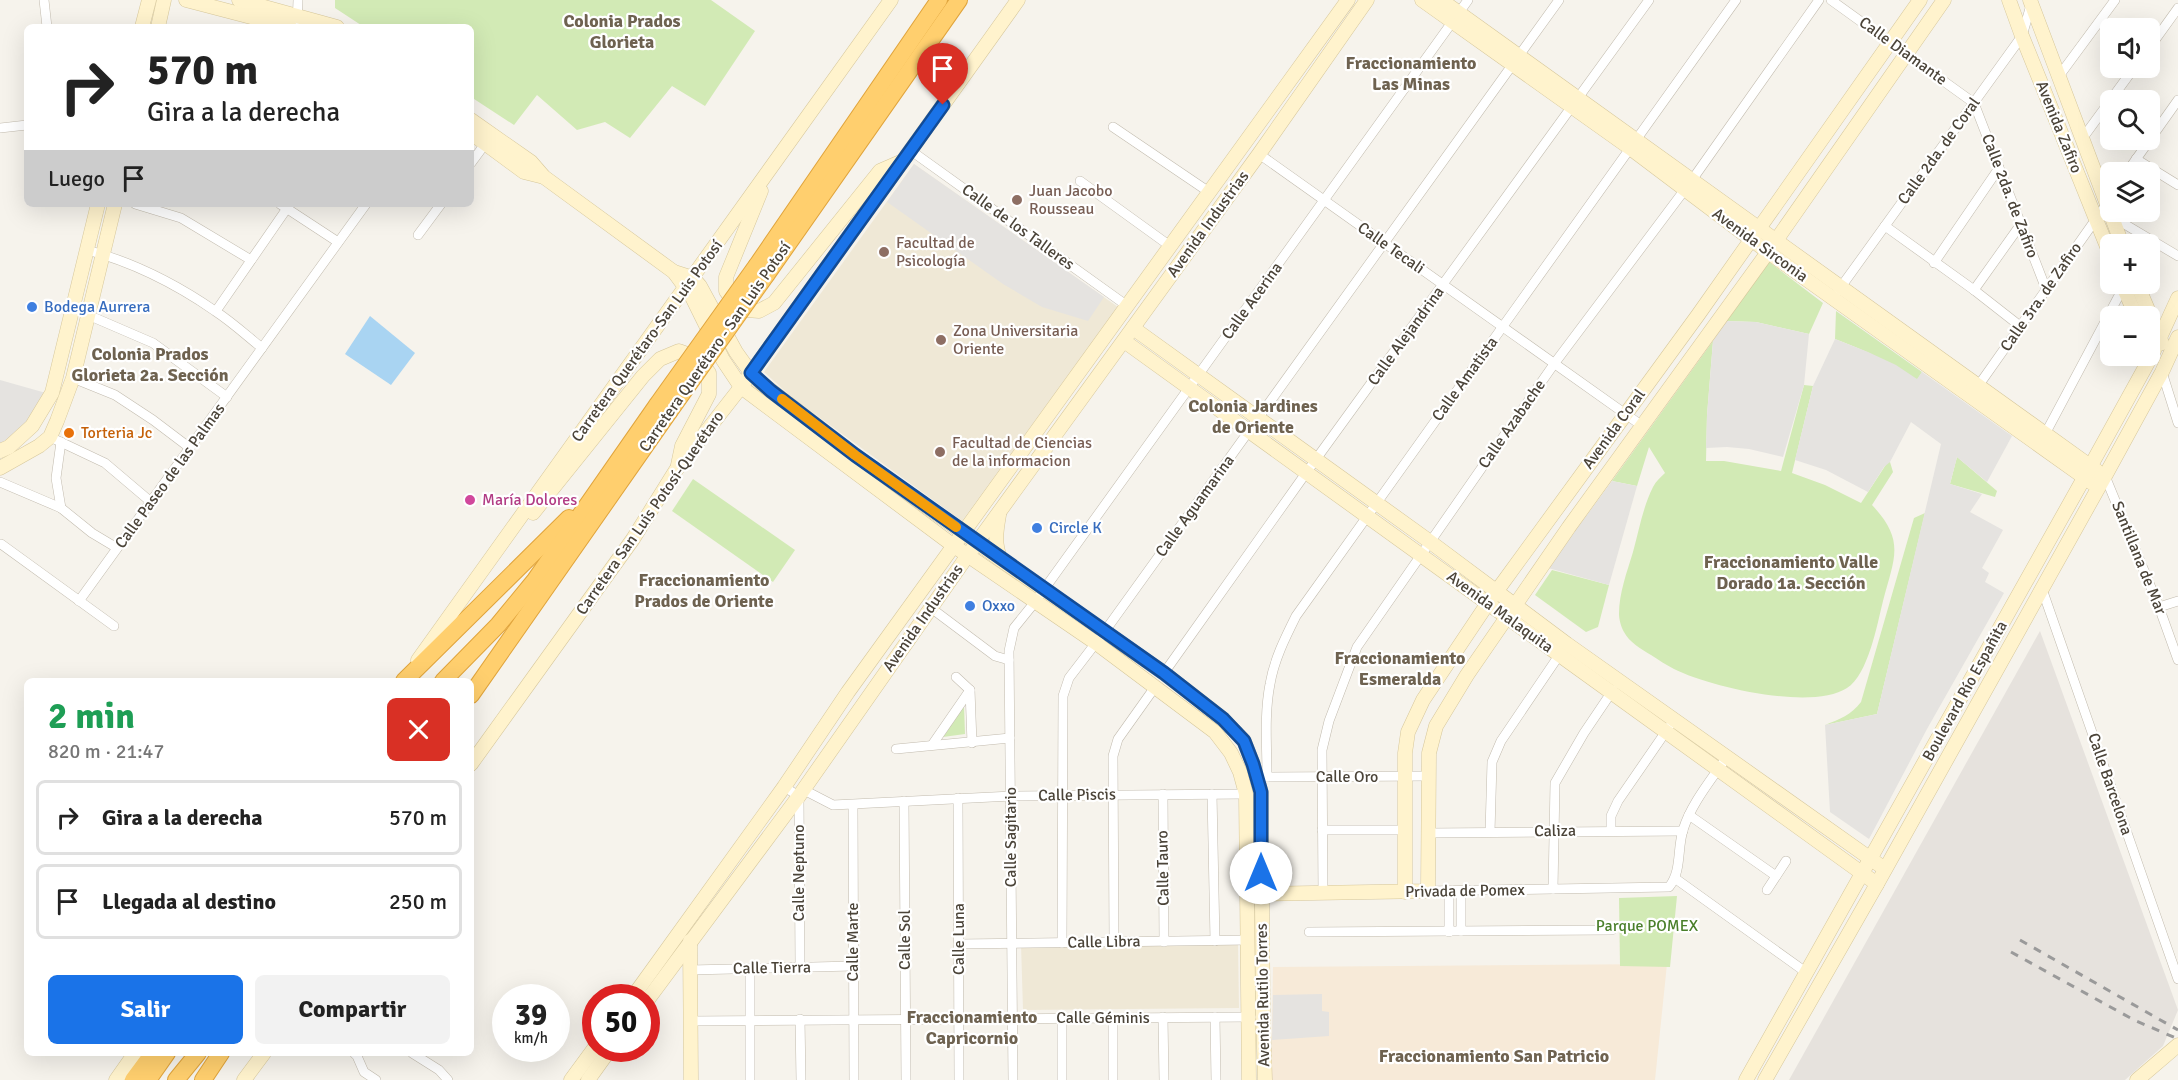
<!DOCTYPE html>
<html lang="es">
<head>
<meta charset="utf-8">
<style>
  :root { --surface:#fff; --page:#f2f2f2; --text:#222; --muted:#767676; --line:#e0e0e0; --accent:#1a73e8 }
  body { margin:0; font-family:Signika,sans-serif; background:var(--page); color:var(--text); height:100vh; display:flex; flex-direction:column; font-size:22px; white-space:nowrap }
  * { box-sizing:border-box; margin:0 }
  p { font-size:20px; color:var(--muted) }
  .icon { flex:none; width:33px; height:33px; fill:none; stroke:currentColor; stroke-width:2; stroke-linecap:round; stroke-linejoin:round }
  .map { position:relative; flex:1; overflow:hidden }
  .drawer { position:absolute; left:24px; top:678px; width:450px; height:378px; display:flex; flex-direction:column; background:var(--surface); border-radius:9px; box-shadow:0 6px 24px #0002 }
  .drawer>* { flex:none }
  .banner { position:absolute; left:24px; top:24px; width:450px; height:183px; border-radius:9px; box-shadow:0 6px 24px #0002; background:#fff; color:var(--text); overflow:hidden }
  .buttons { position:absolute; left:2100px; top:18px; display:grid; gap:12px }
  .buttons a { display:grid; place-items:center; width:60px; height:60px; border-radius:9px; background:var(--surface); box-shadow:0 6px 24px #0002; font-size:30px }
  .speed { position:absolute; left:492px; top:984px; display:flex; gap:12px; font-size:30px; font-weight:700; text-align:center }
  .speed>* { display:grid; place-content:center; width:78px; height:78px; border-radius:50%; background:var(--surface); box-shadow:0 6px 24px #0002; line-height:1 }
  .speed small { font-size:15px; font-weight:400 }
  .speed .limit { border:9px solid #d22; background:#fff; color:#111 }
  .pin { position:absolute; display:grid; place-items:center; width:51px; height:51px; color:#fff; margin:-62px -26px; border-radius:50% 50% 50% 0; rotate:-45deg; box-shadow:0 0 6px #0007 }
  .pin .icon { rotate:45deg }
  .me { position:absolute; width:66px; margin:-33px; rotate:0deg; stroke-linejoin:round; filter:drop-shadow(0 0 4px #0008) }
  .turn { display:flex; align-items:center; gap:21px; height:126px; padding:0 24px; font-size:27px }
  .turn .icon { width:78px; height:78px; stroke-width:2.5 }
  .turn b { display:block; font-size:42px; line-height:51px }
  .then { display:flex; align-items:center; height:57px; padding:0 24px; background:#0003; gap:12px; font-size:22px }
  .round { display:grid; place-items:center; flex:none; width:63px; height:63px; border-radius:9px; background:var(--page) }
  .headline { display:flex; align-items:center; justify-content:space-between; height:102px; padding:0 24px }
  h1 { font-size:36px; font-weight:700; line-height:45px; color:#1e9e55 }
  .action { display:flex; gap:12px; margin-top:auto; padding:12px 24px }
  .action a { flex:1; height:69px; border-radius:9px; background:var(--accent); color:#fff; font-size:24px; font-weight:700; line-height:69px; text-align:center }
  .action a+a { background:var(--page); color:var(--text) }
  ul { padding:0; list-style:none }
  li { display:flex; align-items:center; gap:18px; height:75px; margin:0 12px 9px; padding:0 12px; border:3px solid var(--line); border-radius:9px }
  li div { flex:1 }
  li b { display:block; font-size:22px }
  li em { font-style:normal }
  .map>svg:first-child { display:block }
  .commercial { fill:#f7ead8 }
  .industrial { fill:#e6e2dd }
  .education { fill:#efe8d6 }
  .green { fill:#d2eab5 }
  .parking { fill:#e5e3e0 }
  .water { fill:#a9d4f2 }
  .lines { fill:none; stroke-linecap:round; stroke-linejoin:round }
  .street-casing { stroke:#c2bbae; stroke-width:10 }
  .secondary-casing { stroke:#d6c79b; stroke-width:15 }
  .highway-casing { stroke:#e0a43c; stroke-width:18 }
  .street { stroke:#fff; stroke-width:9 }
  .secondary { stroke:#fff3cd; stroke-width:14 }
  .highway { stroke:#ffcf6e; stroke-width:16 }
  .rail { stroke:#9a9a9a; stroke-width:3; stroke-dasharray:8 8; stroke-linecap:butt }
  .highway-bridge-casing { stroke:#e0a43c; stroke-width:18; stroke-linecap:butt }
  .highway-bridge { stroke:#ffcf6e; stroke-width:16 }
  .route-casing { stroke:#114b97; stroke-width:15 }
  .route { stroke:#1a73e8; stroke-width:10 }
  .slow { stroke:#f59e0b; stroke-width:10 }
  .education-dot { fill:#8d6e63; stroke:#fff; stroke-width:2 }
  .shop-dot { fill:#3f7fe0; stroke:#fff; stroke-width:2 }
  .food-dot { fill:#e8710a; stroke:#fff; stroke-width:2 }
  .hotel-dot { fill:#d1479c; stroke:#fff; stroke-width:2 }
  .labels { text-anchor:middle; dominant-baseline:central; stroke-width:4.5; stroke-linejoin:round; paint-order:stroke }
  .street-label { font-size:16px; fill:#4b4439; stroke:#fff }
  .education-label { font-size:16px; fill:#785e54; stroke:#fff; text-anchor:start }
  .shop-label { font-size:16px; fill:#366cbe; stroke:#fff; text-anchor:start }
  .food-label { font-size:16px; fill:#c56008; stroke:#fff; text-anchor:start }
  .hotel-label { font-size:16px; fill:#b23c85; stroke:#fff; text-anchor:start }
  .park-label { font-size:16px; fill:#4a7f2a; stroke:#fff }
  .neighbourhood-label { font-size:18px; font-weight:bold; fill:#6e6250; stroke:#fff }
</style>
</head>
<body>
<div class="map">
<svg width="2178" height="1080" viewBox="0 0 2178 1080">
  <rect width="100%" height="100%" fill="#f6f3ec"/>
  <polygon class="commercial" points="1667,964 1655,1080 1271,1080 1273,967"/>
  <polygon class="industrial" points="2040,631 2178,1010 2163,1046 2125,1080 1789,1080"/>
  <g class="education">
    <polygon points="914,164 1118,307 962,521 794,399 764,372"/>
    <polygon points="1021,944 1238,945 1239,1008 1023,1010"/>
  </g>
  <g class="green">
    <polygon points="335,0 711,0 755,31 705,106 672,86 630,138 605,122 577,130 537,95 514,125 471,97 471,27 364,27 335,8"/>
    <polygon points="1768,261 1823,303 1809,334 1756,322 1726,321"/>
    <path d="M1836,311L1922,372L1917,380C1891,362 1864,350 1835,339Z"/>
    <path d="M1713,341L1707,415L1706,461H1724L1781,471L1804,385L1813,386L1792,473L1825,485L1861,503L1887,463L1890,462L1893,472L1872,505C1906,541 1894,558 1883,601C1877,625 1868,675 1847,688C1812,711 1710,687 1674,669C1666,665 1659,660 1651,655C1641,649 1629,642 1624,632C1621,627 1619,619 1619,614C1619,593 1627,572 1633,552C1639,530 1643,507 1653,487C1656,481 1661,477 1665,473L1649,447L1637,486L1612,481Z"/>
    <polygon points="1957,457 1997,491 1995,497 1950,484"/>
    <polygon points="693,479 795,550 773,582 672,511"/>
    <path d="M1925,513L1877,714L1825,725C1840,719 1851,715 1861,702L1914,518Z"/>
    <polygon points="1552,570 1609,585 1598,627 1586,632 1535,595"/>
    <polygon points="964,706 965,734 943,737"/>
    <polygon points="1677,896 1670,967 1620,966 1619,898"/>
  </g>
  <g class="parking">
    <polygon points="914,164 1104,297 1088,321 1042,307 1003,284 887,202"/>
    <polygon points="1725,321 1756,322 1809,334 1804,385 1783,457 1749,449 1727,447 1706,448 1707,415 1713,341"/>
    <polygon points="1835,339 1868,352 1896,365 1917,379 1922,372 2012,436 1987,482 1957,457 1950,484 1982,494 1970,512 2003,530 1982,568 1989,573 1985,582 2004,593 1927,729 1869,839 1830,812 1825,725 1877,714 1941,444 1911,422 1890,462 1884,467 1868,492 1826,470 1795,460 1813,386"/>
    <polygon points="0,380 46,393 23,429 0,444"/>
    <polygon points="1612,481 1637,486 1609,585 1548,568"/>
    <polygon points="1322,994 1322,1011 1329,1012 1329,1036 1272,1040 1273,995"/>
  </g>
  <polygon class="water" points="370,316 415,353 391,385 345,354"/>
  <g class="lines">
    <defs>
      <g id="street">
        <polyline points="44,0 47,27"/>
        <polyline points="1831,0 1974,103 2046,289"/>
        <polyline points="297,27 298,0"/>
        <polyline points="2150,47 2178,8"/>
        <polyline points="2059,76 2115,0"/>
        <polyline points="1113,127 1209,192"/>
        <polyline points="0,128 27,125"/>
        <polyline points="2082,139 2134,68"/>
        <polyline points="910,150 1126,305"/>
        <polyline points="1259,154 1641,425"/>
        <polyline points="2136,159 2178,185"/>
        <polyline points="471,163 485,144"/>
        <polyline points="2127,172 2178,100"/>
        <polyline points="1080,181 1170,246"/>
        <polyline points="135,204 181,218 251,260"/>
        <polyline points="280,204 338,242"/>
        <polyline points="2111,216 2178,256"/>
        <polyline points="1885,226 1974,290 2020,326"/>
        <polyline points="418,235 441,204"/>
        <path d="M87,250C132,262 176,284 215,311C232,322 247,336 262,348"/>
        <polyline points="1934,263 1999,168"/>
        <polyline points="1974,290 2021,224"/>
        <polyline points="1838,291 2022,36 2031,5"/>
        <polyline points="216,311 290,204"/>
        <polyline points="88,315 153,343 227,397"/>
        <polyline points="2162,372 2178,423"/>
        <polyline points="73,378 115,395 153,420 190,448"/>
        <polyline points="1976,389 2108,202"/>
        <polyline points="50,437 105,463 151,502"/>
        <polyline points="2043,438 2124,286"/>
        <polyline points="61,442 56,478 61,508"/>
        <polyline points="2105,476 2159,607 2178,660"/>
        <polyline points="0,482 61,508 92,533 117,548"/>
        <polyline points="1,544 114,626"/>
        <polyline points="2042,589 2178,979"/>
        <polyline points="79,601 366,204"/>
        <polyline points="2159,607 2178,601"/>
        <polyline points="931,608 995,656 1009,660"/>
        <polyline points="1164,673 1306,473 1649,0"/>
        <polyline points="956,677 970,690"/>
        <polyline points="932,745 970,690 972,743"/>
        <polyline points="896,749 1010,738"/>
        <path d="M1267,777C1267,746 1264,715 1270,684C1274,660 1285,638 1296,616L1736,0"/>
        <polyline points="1267,777 1428,776"/>
        <polyline points="784,787 799,796 800,967"/>
        <polyline points="804,790 833,805 1012,796 1246,794"/>
        <polyline points="1163,794 1164,942"/>
        <polyline points="1212,794 1215,941"/>
        <polyline points="958,798 959,1080"/>
        <polyline points="904,801 906,1080"/>
        <polyline points="853,805 854,1080"/>
        <polyline points="1689,815 1776,876"/>
        <polyline points="1322,830 1404,830"/>
        <polyline points="1611,831 1611,816 1618,801 1669,727"/>
        <polyline points="1490,832 1492,762 1501,741 1562,651"/>
        <polyline points="1428,833 1683,831"/>
        <polyline points="1676,879 1807,973"/>
        <polyline points="1553,889 1555,783 1584,733 1613,690"/>
        <polyline points="1767,890 1786,861"/>
        <path d="M1428,891L1669,887C1682,871 1677,849 1683,830C1691,804 1711,780 1726,758"/>
        <polyline points="1449,891 1449,932"/>
        <polyline points="1323,893 1322,750 1329,721 1357,647 1554,364 1692,180 1819,0"/>
        <polyline points="1461,931 1461,891"/>
        <polyline points="1309,932 1612,930"/>
        <polyline points="1114,942 1113,756 1118,739 1155,687"/>
        <polyline points="1062,943 1063,696 1069,678 1105,631 1559,0"/>
        <polyline points="959,944 1248,940"/>
        <polyline points="690,970 853,966"/>
        <polyline points="1163,1017 1164,1080"/>
        <polyline points="1215,1017 1216,1080"/>
        <polyline points="1062,1018 1062,1080"/>
        <polyline points="800,1019 801,1080"/>
        <polyline points="690,1021 1251,1017"/>
        <polyline points="354,1053 357,1056 364,1072 376,1080"/>
        <polyline points="412,1053 439,1070 448,1080"/>
        <polyline points="750,1080 750,968"/>
        <polyline points="1013,1080 1009,651 1014,628 1035,602 1468,0"/>
        <polyline points="1113,1080 1113,1018"/>
      </g>
      <g id="secondary">
        <polyline points="186,0 290,27"/>
        <polyline points="239,0 337,27"/>
        <polyline points="1422,0 1630,148 1768,252 2092,483"/>
        <polyline points="1441,0 2097,471"/>
        <polyline points="2009,0 2022,36 2110,254"/>
        <polyline points="2030,0 2122,244"/>
        <polyline points="142,27 149,0"/>
        <polyline points="158,27 164,0"/>
        <polyline points="471,120 531,162 544,177 674,272 691,295 723,360 741,387 954,546 1096,643 1215,732 1231,753 1240,772 1246,794 1249,1080"/>
        <polyline points="471,133 524,172 544,177"/>
        <polyline points="761,191 726,277 726,291 734,302 747,310 759,311 774,303 880,171 903,161"/>
        <polyline points="674,272 693,278 700,286 736,352 751,373 760,382 855,455 1001,560 1164,673 1223,719 1244,741 1253,764 1261,792 1263,1016 1265,1080"/>
        <polyline points="2122,284 2136,316"/>
        <polyline points="2137,284 2162,343"/>
        <polyline points="1133,328 1429,541 1567,644 1885,869"/>
        <polyline points="1124,341 1877,884"/>
        <polyline points="0,451 9,447 32,426 52,393 98,204"/>
        <polyline points="0,468 39,446 50,437 57,421 73,378 115,204"/>
        <polyline points="533,513 643,376 660,359 679,351 698,358 709,373 709,394 682,446 678,465"/>
        <path d="M999,515C996,532 994,544 1001,560"/>
        <polyline points="418,660 891,0"/>
        <polyline points="471,764 633,539 676,470 741,387 1018,0"/>
        <polyline points="1405,892 1405,753 1408,732 1423,700 1488,603 1698,315 1920,0"/>
        <polyline points="1261,894 1428,891 1429,753 1436,726 1467,675 1569,527 1768,252 1944,0"/>
        <polyline points="690,941 691,1080"/>
        <polyline points="632,998 784,787 848,692 1348,0"/>
        <polyline points="646,1002 799,796 968,555 1259,154 1367,0"/>
        <polyline points="116,1080 135,1053"/>
        <polyline points="244,1080 264,1053"/>
        <polyline points="571,1080 596,1046"/>
        <polyline points="588,1080 611,1048"/>
        <polyline points="1746,1080 2084,478 2152,355 2178,298"/>
        <polyline points="1765,1080 1877,884 2105,476 2162,372 2178,337"/>
        <polyline points="2137,1080 2178,1045"/>
      </g>
      <g id="highway">
        <polyline points="757,265 939,0"/>
        <polyline points="767,274 959,0"/>
        <polyline points="404,681 569,518"/>
        <polyline points="443,681 498,625 535,580 657,405"/>
        <polyline points="471,695 669,412"/>
        <polyline points="133,1080 153,1053"/>
        <polyline points="148,1080 167,1053"/>
        <polyline points="176,1080 198,1053"/>
        <polyline points="203,1080 221,1053"/>
      </g>
    </defs>
    <use href="#street" class="street-casing"/>
    <use href="#secondary" class="secondary-casing"/>
    <use href="#highway" class="highway-casing"/>
    <use href="#street" class="street"/>
    <use href="#secondary" class="secondary"/>
    <use href="#highway" class="highway"/>
    <g class="rail">
      <polyline points="2020,940 2178,1030"/>
      <polyline points="2011,952 2134,1020 2178,1039"/>
    </g>
    <defs>
      <g id="highway-bridge">
        <polyline points="657,405 757,265"/>
        <polyline points="669,412 767,274"/>
      </g>
    </defs>
    <use href="#highway-bridge" class="highway-bridge-casing"/>
    <use href="#highway-bridge" class="highway-bridge"/>
  </g>
  <g class="lines">
    <defs>
      <polyline id="route" points="943,105 751,373 771,391 855,455 1164,673 1223,719 1244,741 1253,764 1261,792 1261,873"/>
    </defs>
    <use href="#route" class="route-casing"/>
    <use href="#route" class="route"/>
    <polyline class="slow" points="782,399 855,455 956,527"/>
  </g>
  <g class="education-dot">
    <circle cx="1017" cy="200" r="6"/>
    <circle cx="884" cy="252" r="6"/>
    <circle cx="941" cy="340" r="6"/>
    <circle cx="940" cy="452" r="6"/>
  </g>
  <g class="shop-dot">
    <circle cx="32" cy="307" r="6"/>
    <circle cx="1037" cy="528" r="6"/>
    <circle cx="970" cy="606" r="6"/>
  </g>
  <circle class="food-dot" cx="69" cy="433" r="6"/>
  <circle class="hotel-dot" cx="470" cy="500" r="6"/>
  <g class="labels">
    <g class="street-label">
      <text transform="translate(1903 51) rotate(36)">Calle Diamante</text>
      <text transform="translate(2059 127) rotate(68)">Avenida Zafiro</text>
      <text transform="translate(1939 151) rotate(-54)">Calle 2da. de Coral</text>
      <text transform="translate(2010 196) rotate(69)">Calle 2da. de Zafiro</text>
      <text transform="translate(1208 224) rotate(-54)">Avenida Industrias</text>
      <text transform="translate(1018 227) rotate(36)">Calle de los Talleres</text>
      <text transform="translate(1760 245) rotate(36)">Avenida Sirconia</text>
      <text transform="translate(1391 248) rotate(35)">Calle Tecali</text>
      <text transform="translate(2041 297) rotate(-55)">Calle 3ra. de Zafiro</text>
      <text transform="translate(1252 301) rotate(-54)">Calle Acerina</text>
      <text transform="translate(1406 336) rotate(-54)">Calle Alejandrina</text>
      <text transform="translate(647 341) rotate(-54)">Carretera Querétaro-San Luis Potosí</text>
      <text transform="translate(715 347) rotate(-55)">Carretera Querétaro - San Luis Potosí</text>
      <text transform="translate(1465 379) rotate(-54)">Calle Amatista</text>
      <text transform="translate(1512 424) rotate(-55)">Calle Azabache</text>
      <text transform="translate(1614 429) rotate(-54)">Avenida Coral</text>
      <text transform="translate(170 476) rotate(-54)">Calle Paseo de las Palmas</text>
      <text transform="translate(1195 506) rotate(-54)">Calle Aguamarina</text>
      <text transform="translate(650 513) rotate(-55)">Carretera San Luis Potosí-Querétaro</text>
      <text transform="translate(2139 558) rotate(68)">Santillana de Mar</text>
      <text transform="translate(1500 612) rotate(36)">Avenida Malaquita</text>
      <text transform="translate(923 618) rotate(-55)">Avenida Industrias</text>
      <text transform="translate(1965 691) rotate(-61)">Boulevard Río Españita</text>
      <text x="1347" y="777">Calle Oro</text>
      <text transform="translate(2110 784) rotate(71)">Calle Barcelona</text>
      <text transform="translate(1077 795) rotate(-1)">Calle Piscis</text>
      <text transform="translate(1555 831) rotate(-1)">Caliza</text>
      <text transform="translate(1011 837) rotate(-90)">Calle Sagitario</text>
      <text transform="translate(1163 868) rotate(-91)">Calle Tauro</text>
      <text transform="translate(799 873) rotate(-90)">Calle Neptuno</text>
      <text transform="translate(1465 891) rotate(-1)">Privada de Pomex</text>
      <text transform="translate(959 939) rotate(-90)">Calle Luna</text>
      <text transform="translate(905 940) rotate(-90)">Calle Sol</text>
      <text transform="translate(853 942) rotate(-90)">Calle Marte</text>
      <text transform="translate(1104 942) rotate(-1)">Calle Libra</text>
      <text transform="translate(772 968) rotate(-1)">Calle Tierra</text>
      <text transform="translate(1263 995) rotate(-91)">Avenida Rutilo Torres</text>
      <text x="1103" y="1018">Calle Géminis</text>
    </g>
    <g class="education-label">
      <text x="1029" y="191">Juan Jacobo<tspan x="1029" dy="18">Rousseau</tspan></text>
      <text x="896" y="243">Facultad de<tspan x="896" dy="18">Psicología</tspan></text>
      <text x="953" y="331">Zona Universitaria<tspan x="953" dy="18">Oriente</tspan></text>
      <text x="952" y="443">Facultad de Ciencias<tspan x="952" dy="18">de la informacion</tspan></text>
    </g>
    <g class="shop-label">
      <text x="44" y="307">Bodega Aurrera</text>
      <text x="1049" y="528">Circle K</text>
      <text x="982" y="606">Oxxo</text>
    </g>
    <g class="food-label">
      <text x="81" y="433">Torteria Jc</text>
    </g>
    <g class="hotel-label">
      <text x="482" y="500">María Dolores</text>
    </g>
    <g class="park-label">
      <text x="1647" y="926">Parque POMEX</text>
    </g>
    <g class="neighbourhood-label">
      <text x="622" y="21">Colonia Prados<tspan x="622" dy="21">Glorieta</tspan></text>
      <text x="1411" y="63">Fraccionamiento<tspan x="1411" dy="21">Las Minas</tspan></text>
      <text x="150" y="354">Colonia Prados<tspan x="150" dy="21">Glorieta 2a. Sección</tspan></text>
      <text x="1253" y="406">Colonia Jardines<tspan x="1253" dy="21">de Oriente</tspan></text>
      <text x="1791" y="562">Fraccionamiento Valle<tspan x="1791" dy="21">Dorado 1a. Sección</tspan></text>
      <text x="704" y="580">Fraccionamiento<tspan x="704" dy="21">Prados de Oriente</tspan></text>
      <text x="1400" y="658">Fraccionamiento<tspan x="1400" dy="21">Esmeralda</tspan></text>
      <text x="972" y="1017">Fraccionamiento<tspan x="972" dy="21">Capricornio</tspan></text>
      <text x="1494" y="1056">Fraccionamiento San Patricio</text>
    </g>
  </g>
</svg>
<div class="buttons">
<a><svg class="icon" aria-label="sound" viewBox="0 0 24 24"><path d="M4 9h4l5-4v14l-5-4H4zM17 9q2 3 0 6"/></svg></a>
<a><svg class="icon" aria-label="search" viewBox="0 0 24 24"><circle cx="10" cy="10" r="6"/><path d="M15 15l6 6"/></svg></a>
<a><svg class="icon" aria-label="layers" viewBox="0 0 24 24"><path d="M12 4l9 5-9 5-9-5zM3 14l9 5 9-5"/></svg></a>
<a>+</a>
<a>−</a>
</div>
<div class="speed"><div>39<small>km/h</small></div><div class="limit">50</div></div>
<div class="pin" style="left:943px;top:105px;background:#d93025"><svg class="icon" aria-label="arrive" viewBox="0 0 24 24"><path d="M6 21V4h12l-3 4 3 4H6"/></svg></div>
<svg class="me" style="left:1261px;top:873px" viewBox="-20 -20 40 40"><circle r="19" fill="#fff"/><path d="M0-13L10 11 0 6-10 11z" fill="#1a73e8"/></svg>
<div class="banner">
<div class="turn"><svg class="icon" aria-label="right" viewBox="0 0 24 24"><path d="M7 20v-9h11M14 6l5 5-5 5"/></svg><div><b>570 m</b>Gira a la derecha</div></div>
<div class="then">Luego<svg class="icon" aria-label="arrive" viewBox="0 0 24 24"><path d="M6 21V4h12l-3 4 3 4H6"/></svg></div>
</div>
<section class="drawer">
<div class="headline"><div><h1>2 min</h1><p>820 m · 21:47</p></div><a class="round" style="background:#d93025;color:#fff"><svg class="icon" aria-label="close" viewBox="0 0 24 24"><path d="M6 6l12 12M18 6L6 18"/></svg></a></div>
<ul>
<li><svg class="icon" aria-label="right" viewBox="0 0 24 24"><path d="M7 20v-9h11M14 6l5 5-5 5"/></svg><div><b>Gira a la derecha</b></div><em>570 m</em></li>
<li><svg class="icon" aria-label="arrive" viewBox="0 0 24 24"><path d="M6 21V4h12l-3 4 3 4H6"/></svg><div><b>Llegada al destino</b></div><em>250 m</em></li>
</ul>
<div class="action"><a>Salir</a><a>Compartir</a></div>
</section>
</div>
</body>
</html>
